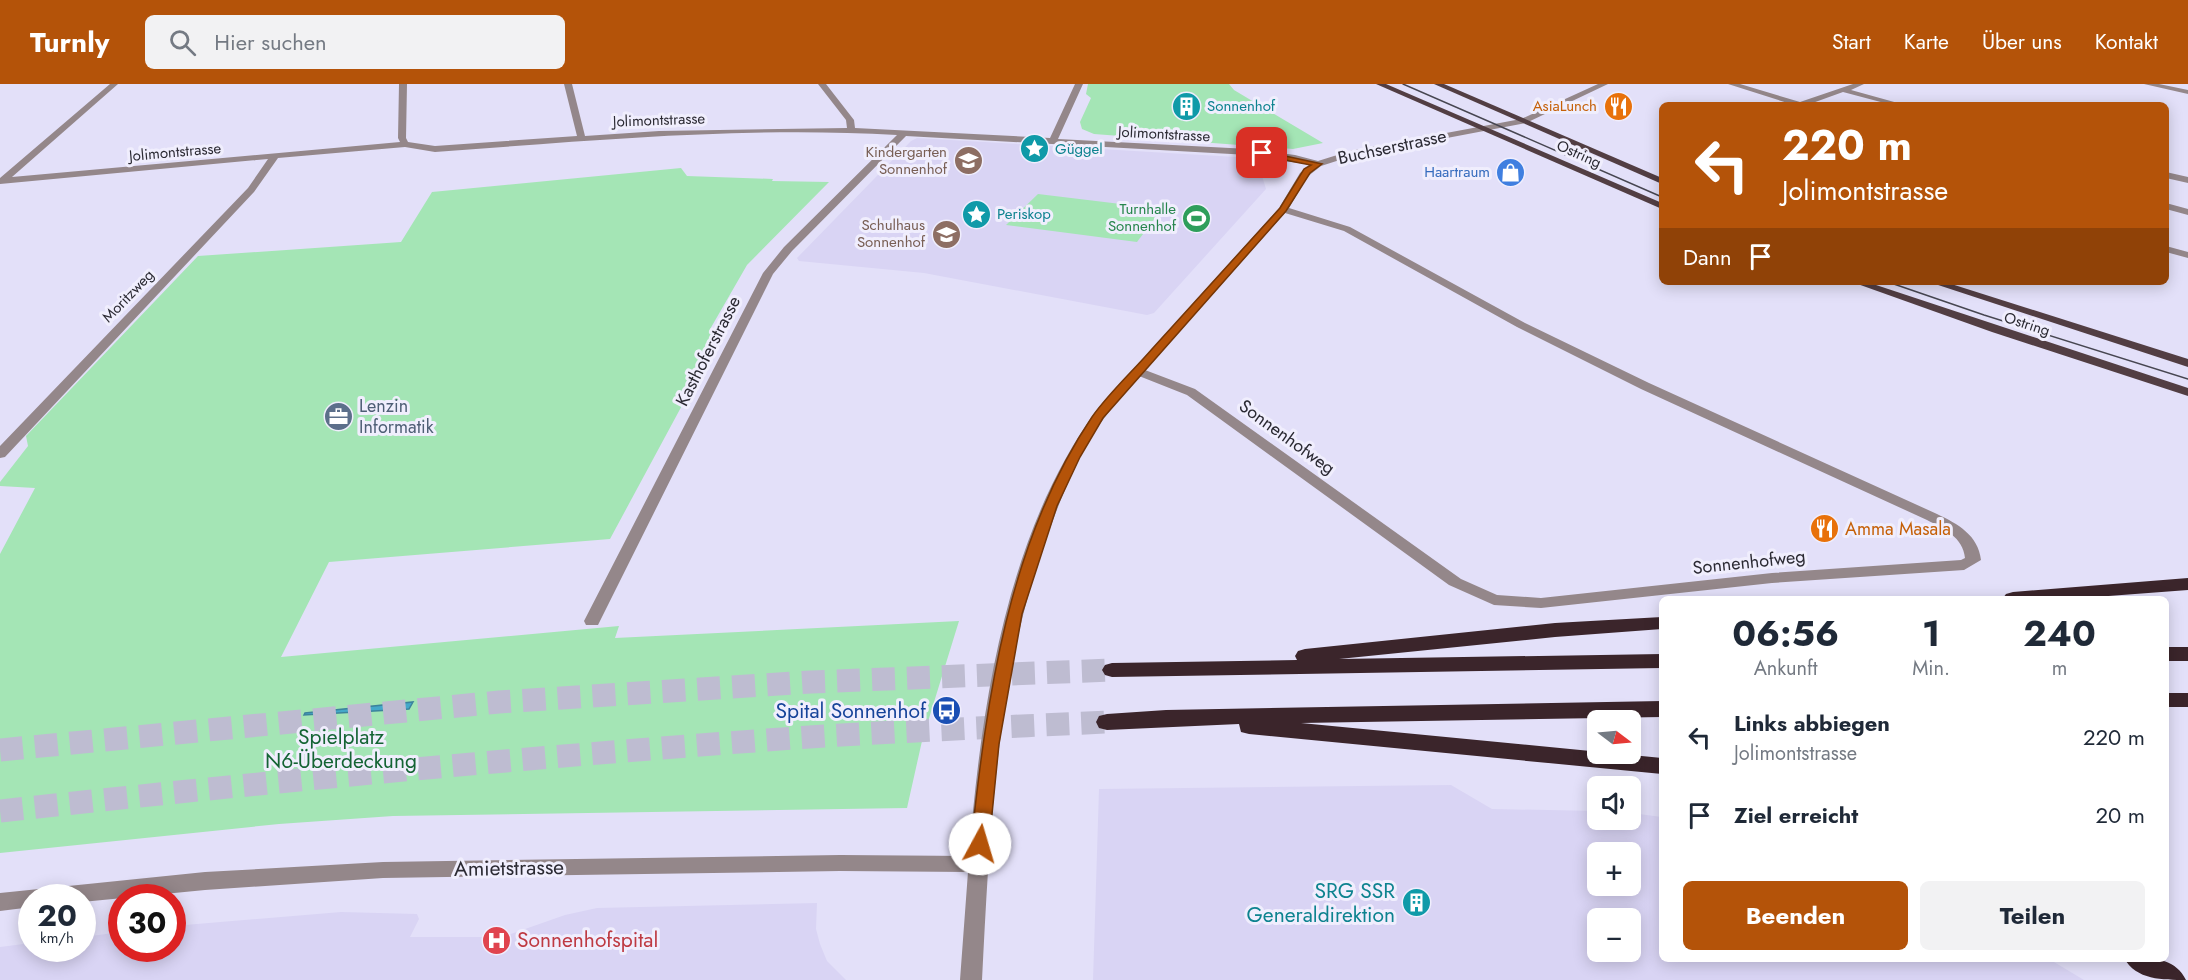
<!DOCTYPE html>
<html lang="de">
<head>
<meta charset="utf-8">
<style>
  :root { --surface:#fff; --page:#f2f2f3; --text:#1f2937; --muted:#747a83; --accent:#b45309 }
  body { margin:0; font-family:Jost,sans-serif; background:var(--page); color:var(--text); height:100vh; display:flex; flex-direction:column; font-size:22px; white-space:nowrap }
  * { box-sizing:border-box; margin:0 }
  p { font-size:20px; color:var(--muted) }
  .icon { flex:none; width:33px; height:33px; fill:none; stroke:currentColor; stroke-width:2; stroke-linecap:round; stroke-linejoin:round }
  .map { position:relative; flex:1; overflow:hidden }
  .panel { position:absolute; left:1659px; top:512px; width:510px; height:366px; display:flex; flex-direction:column; background:var(--surface); border-radius:9px; box-shadow:0 3px 15px #0003 }
  .panel>* { flex:none }
  .banner { position:absolute; left:1659px; top:18px; width:510px; height:183px; border-radius:9px; box-shadow:0 3px 15px #0003; background:#b45309; color:#fff; overflow:hidden }
  .needle { width:39px; rotate:106deg }
  .tools { position:absolute; left:1587px; top:626px; display:grid; gap:12px }
  .tools a { display:grid; place-items:center; width:54px; height:54px; border-radius:9px; background:var(--surface); box-shadow:0 3px 15px #0003; font-size:30px }
  .speed { position:absolute; left:18px; top:800px; display:flex; gap:12px; font-size:30px; font-weight:700; text-align:center }
  .speed>* { display:grid; place-content:center; width:78px; height:78px; border-radius:50%; background:var(--surface); box-shadow:0 3px 15px #0003; line-height:1 }
  .speed small { font-size:15px; font-weight:400 }
  .speed .limit { border:9px solid #d22; background:#fff; color:#111 }
  .pin { position:absolute; display:grid; place-items:center; width:51px; height:51px; color:#fff; margin:-26px; border-radius:12px; box-shadow:0 3px 9px #0006 }
  .me { position:absolute; width:66px; margin:-33px; rotate:6deg; stroke-linejoin:round; filter:drop-shadow(0 0 4px #0008) }
  .turn { display:flex; align-items:center; gap:21px; height:126px; padding:0 24px; font-size:27px }
  .turn .icon { width:78px; height:78px; stroke-width:2.5 }
  .turn b { display:block; font-size:42px; line-height:51px }
  .then { display:flex; align-items:center; height:57px; padding:0 24px; background:#0003; gap:12px; font-size:22px }
  .eta { display:flex; justify-content:space-evenly; align-items:center; height:102px; text-align:center }
  .eta b { font-size:36px; font-weight:700; line-height:42px }
  .action { display:flex; gap:12px; margin-top:auto; padding:12px 24px }
  .action a { flex:1; height:69px; border-radius:9px; background:var(--accent); color:#fff; font-size:24px; font-weight:700; line-height:69px; text-align:center }
  .action a+a { background:var(--page); color:var(--text) }
  ul { padding:0; list-style:none }
  li { display:flex; align-items:center; gap:18px; height:78px; padding:0 24px }
  li div { flex:1 }
  li b { display:block; font-size:22px }
  li em { font-style:normal }
  header { display:flex; align-items:center; gap:36px; box-sizing:border-box; height:84px; padding:0 30px; background:var(--accent); color:#fff }
  header strong { font-size:28px }
  nav { display:flex; gap:33px; margin-inline-start:auto; font-size:21px }
  .search { width:420px; height:54px; background:var(--page); display:flex; align-items:center; gap:15px; box-sizing:border-box; padding:0 21px; border-radius:9px; color:var(--muted); font-size:22px }
  .map>svg:first-child { display:block }
  .built { fill:#d9d4f4; fill-rule:evenodd }
  .green { fill:#a4e5b5 }
  .water { fill:#44a8c9; stroke:#3c829c; stroke-width:1.5 }
  .lines { fill:none; stroke-linecap:round; stroke-linejoin:round }
  .highway-tunnel { stroke:#bebcd1; stroke-width:23; stroke-dasharray:23 12; stroke-linecap:butt }
  .minor { fill:#94878a; fill-rule:evenodd }
  .major { fill:#523e43; fill-rule:evenodd }
  .highway { fill:#3b252b; fill-rule:evenodd }
  .tram { stroke:#474651; stroke-width:1.5 }
  .route { fill:#b45309; stroke:#753606; stroke-width:1.5 }
  .labels { text-anchor:middle; dominant-baseline:central; stroke-width:6; stroke-linejoin:round; paint-order:stroke }
  .far-culture-label { font-size:15px; fill:#0d838f; stroke:#f0eefd; text-anchor:start }
  .far-food-label { font-size:15px; fill:#c56008; stroke:#f0eefd; text-anchor:end }
  .far-street-label { font-size:15px; fill:#2b2a33; stroke:#f0eefd }
  .far-education-label { font-size:15px; fill:#785e54; stroke:#f0eefd; text-anchor:end }
  .far-shop-label { font-size:15px; fill:#366cbe; stroke:#f0eefd; text-anchor:end }
  .far-leisure-label { font-size:15px; fill:#27864d; stroke:#f0eefd; text-anchor:end }
  .street-label { font-size:18px; fill:#2b2a33; stroke:#f0eefd }
  .service-label { font-size:18px; fill:#4e5e75; stroke:#f0eefd; text-anchor:start }
  .food-label { font-size:18px; fill:#c56008; stroke:#f0eefd; text-anchor:start }
  .near-transit-label { font-size:21px; fill:#164399; stroke:#f0eefd; text-anchor:end }
  .near-park-label { font-size:21px; fill:#146434; stroke:#f0eefd }
  .near-street-label { font-size:21px; fill:#2b2a33; stroke:#f0eefd }
  .near-culture-label { font-size:21px; fill:#0d838f; stroke:#f0eefd; text-anchor:end }
  .near-health-label { font-size:21px; fill:#be3a42; stroke:#f0eefd; text-anchor:start }
</style>
</head>
<body>
<header>
<strong>Turnly</strong>
<div class="search"><svg class="icon" aria-label="search" viewBox="0 0 24 24"><circle cx="10" cy="10" r="6"/><path d="M15 15l6 6"/></svg>Hier suchen</div>
<nav><a>Start</a><a>Karte</a><a>Über uns</a><a>Kontakt</a></nav>
</header>
<div class="map">
<svg width="2188" height="896" viewBox="0 0 2188 896">
  <rect width="100%" height="100%" fill="#e3e0f9"/>
  <g class="built">
    <polygon points="917,54 1236,73 1251,80 1262,92 1266,105 1154,229 1147,231 924,189 799,177 797,174 911,57"/>
    <path d="M1451,701L1492,725L1597,727L1598,735H1630L1631,729L1662,733V874L2049,875L2084,896H1093L1099,705ZM1598,768H1630V801H1598ZM1598,834H1630V867H1598Z"/>
    <polygon points="817,819 816,845 820,860 827,877 846,896 0,896 0,863 31,859 32,864 82,864 83,853 121,848 122,864 172,864 173,842 341,828 417,830 419,835 410,853 488,853 508,851 565,831 597,824"/>
  </g>
  <g class="green">
    <polygon points="1088,0 1229,0 1234,6 1323,59 1293,65 1094,50 1082,45 1080,38 1091,14 1086,10"/>
    <polygon points="681,84 687,92 773,95 772,97 829,98 747,181 709,247 720,251 610,455 329,478 281,573 619,542 615,554 959,537 922,657 907,724 393,732 279,740 0,769 0,470 35,404 0,402 0,398 28,362 26,352 198,172 401,158 432,108"/>
    <polygon points="1038,110 1162,125 1137,158 1006,141"/>
  </g>
  <polygon class="water" points="413,618 409,625 304,631 305,629"/>
  <g class="lines">
    <g class="highway-tunnel">
      <polyline points="0,666 499,618 811,598 1112,586"/>
      <path d="M0,727C264,698 529,673 795,654C899,647 1003,643 1107,638"/>
    </g>
    <g class="minor">
      <path d="M110,0H118L12,93L400,58L398,54L399,0H407L406,54L408,58L435,62L577,52L564,0H572L585,52L659,47L847,44L846,36L818,0H826L854,36L855,44L1050,54L1075,0H1083L1058,55L1249,65L1295,71L1318,77L1350,67L1521,35L1598,0H1608L1526,39L1352,72L1321,82L1307,93L1289,124L1350,143L1525,239L1649,299L1937,430C1958,440 1978,451 1981,476L1964,486L1772,499L1541,524L1494,521L1449,501L1187,311L1139,292C1125,308 1111,324 1099,341C1078,372 1063,409 1050,444C996,588 990,744 982,896H960L968,788L840,787L383,794L205,806L82,818V813H32V823L0,827V809L205,788L383,778L840,771L969,772C981,623 1006,450 1096,327L1279,124L1300,89L1311,81L1249,71L906,52L792,167L773,190L600,537L598,541H586L584,537L763,189L784,163L897,51C743,42 589,57 435,68L405,63L278,74L254,108L5,373L0,374V362L248,104L268,75L0,100V94ZM1285,129L1344,147L1517,243L1641,305L1927,436C1944,445 1963,453 1965,474L1961,476L1772,489L1541,514L1497,511L1461,495L1195,305L1145,286Z"/>
      <polygon points="1728,0 1740,0 1800,18 1853,0 1864,0 1851,6 1905,21 1892,21 1843,8 1807,21 1794,21"/>
      <polygon points="2144,0 2159,0 2188,6 2188,10"/>
      <polygon points="2166,88 2188,93 2188,99 2166,94"/>
      <polygon points="2166,119 2188,125 2188,131 2166,125"/>
      <polygon points="2166,162 2188,168 2188,174 2166,168"/>
    </g>
    <g class="major">
      <polygon points="1376,0 1386,0 1662,119 1662,125"/>
      <polygon points="1434,0 1444,0 1662,94 1662,100"/>
      <polygon points="1852,198 1867,198 2188,304 2188,312 1992,248"/>
      <polygon points="1929,198 1945,198 2188,275 2188,283"/>
    </g>
    <g class="highway">
      <polygon points="2188,494 2188,506 2082,514 2003,514 2006,510 2013,508"/>
      <polygon points="1662,533 1662,545 1555,553 1339,575 1662,570 1662,584 1112,593 1105,591 1102,586 1105,581 1112,579 1297,576 1295,572 1298,567 1305,565 1555,539"/>
      <rect x="2166" y="563" width="22" height="14"/>
      <rect x="2166" y="609" width="22" height="14"/>
      <polygon points="1662,617 1662,633 1301,639 1662,674 1662,690 1249,650 1241,648 1239,640 1107,646 1099,644 1096,638 1099,632 1107,630 1166,626"/>
      <path d="M2124,874C2147,874 2174,871 2186,896C2163,896 2136,896 2124,874Z"/>
    </g>
    <g class="tram">
      <polyline points="1403,0 1662,113"/>
      <polyline points="1888,198 1984,231 2188,295"/>
    </g>
  </g>
  <path class="route" d="M1262,67L1322,80L1310,89L1286,127L1103,334L1080,373L1057,422L1022,530L999,660L989,760L987,765L980,767L974,765L971,760C987,613 1008,458 1092,333C1109,309 1133,287 1152,265C1195,218 1237,171 1280,124L1304,85L1311,81L1259,71L1258,69Z"/>
  <defs>
    <symbol id="building-disc" viewBox="-11 -11 22 22"><circle r="9.5" fill="#0f9aa8" stroke="#f0eefd"/><path d="M-4-6H4V6H1V3H-1V6H-4ZM-2.5-4.3h1.7v1.8h-1.7ZM.8-4.3h1.7v1.8H.8ZM-2.5-1h1.7V.8h-1.7ZM.8-1h1.7V.8H.8Z" fill="#fff"/></symbol>
    <symbol id="restaurant-disc" viewBox="-11 -11 22 22"><circle r="9.5" fill="#e8710a" stroke="#f0eefd"/><path d="M-5-6h1v4h1v-4h1v4h1v-4h1v5L-1.5 .5V6h-2V.5L-5-1ZM5-6V6H3V1.5H1.5Q1.5-4 5-6Z" fill="#fff"/></symbol>
    <symbol id="sight-disc" viewBox="-11 -11 22 22"><circle r="9.5" fill="#0f9aa8" stroke="#f0eefd"/><path d="M0-6L1.8-2.2L6-1.7L2.9 1.2L3.7 5.4L0 3.3L-3.7 5.4L-2.9 1.2L-6-1.7L-1.8-2.2Z" fill="#fff"/></symbol>
    <symbol id="school-disc" viewBox="-11 -11 22 22"><circle r="9.5" fill="#8d6e63" stroke="#f0eefd"/><path d="M0-5L7-2L0 1L-7-2ZM-4 1L0 2.5L4 1V4Q0 6-4 4Z" fill="#fff"/></symbol>
    <symbol id="shop-disc" viewBox="-11 -11 22 22"><circle r="9.5" fill="#3f7fe0" stroke="#f0eefd"/><path d="M-5-2.5h2.3a2.7 3.5 0 0 1 5.4 0H5L5.5 6h-11ZM-1.5-2.5h3a1.5 2.3 0 0 0-3 0Z" fill="#fff"/></symbol>
    <symbol id="stadium-disc" viewBox="-11 -11 22 22"><circle r="9.5" fill="#2e9e5b" stroke="#f0eefd"/><path d="M0-5a6.5 5 0 1 0 0 10a6.5 5 0 1 0 0-10ZM-3.5-1.8h7v3.6h-7Z" fill="#fff"/></symbol>
    <symbol id="office-disc" viewBox="-11 -11 22 22"><circle r="9.5" fill="#5c6f8a" stroke="#f0eefd"/><path d="M-6-3h4V-5.5h4V-3h4V5H-6ZM-1-4.5V-3h2v-1.5ZM-6 0V1H6V0Z" fill="#fff"/></symbol>
    <symbol id="bus-disc" viewBox="-11 -11 22 22"><circle r="9.5" fill="#1a4fb4" stroke="#f0eefd"/><path d="M-5-6H5V4H4V6H2V4H-2V6H-4V4H-5ZM-3.5-4V0h7V-4ZM-3.5 1.2v1.5H-2V1.2ZM2 1.2v1.5H3.5V1.2Z" fill="#fff"/></symbol>
    <symbol id="hospital-disc" viewBox="-11 -11 22 22"><circle r="9.5" fill="#e0444e" stroke="#f0eefd"/><path d="M-5-5h3v3.5h4V-5h3V5h-3V1.5h-4V5h-3Z" fill="#fff"/></symbol>
  </defs>
  <g fill-rule="evenodd">
    <use href="#building-disc" x="1170" y="6" width="33" height="33"/>
    <use href="#restaurant-disc" x="1602" y="6" width="33" height="33"/>
    <use href="#sight-disc" x="1018" y="48" width="33" height="33"/>
    <use href="#school-disc" x="952" y="60" width="33" height="33"/>
    <use href="#shop-disc" x="1494" y="72" width="33" height="33"/>
    <use href="#sight-disc" x="960" y="114" width="33" height="33"/>
    <use href="#stadium-disc" x="1180" y="118" width="33" height="33"/>
    <use href="#school-disc" x="930" y="134" width="33" height="33"/>
    <use href="#office-disc" x="322" y="316" width="33" height="33"/>
    <use href="#restaurant-disc" x="1808" y="428" width="33" height="33"/>
    <use href="#bus-disc" x="930" y="610" width="33" height="33"/>
    <use href="#building-disc" x="1400" y="802" width="33" height="33"/>
    <use href="#hospital-disc" x="480" y="840" width="33" height="33"/>
  </g>
  <g class="labels">
    <g class="far-culture-label">
      <text x="1207" y="22">Sonnenhof</text>
      <text x="1055" y="65">Güggel</text>
      <text x="997" y="130">Periskop</text>
    </g>
    <g class="far-food-label">
      <text x="1597" y="22">AsiaLunch</text>
    </g>
    <g class="far-street-label">
      <text transform="translate(659 36) rotate(-2)">Jolimontstrasse</text>
      <text transform="translate(1164 50) rotate(3)">Jolimontstrasse</text>
      <text transform="translate(175 68) rotate(-5)">Jolimontstrasse</text>
      <text transform="translate(1579 70) rotate(24)">Ostring</text>
      <text transform="translate(128 212) rotate(-46)">Moritzweg</text>
      <text transform="translate(2027 240) rotate(18)">Ostring</text>
    </g>
    <g class="far-education-label">
      <text x="947" y="68">Kindergarten<tspan x="947" dy="17">Sonnenhof</tspan></text>
      <text x="925" y="141">Schulhaus<tspan x="925" dy="17">Sonnenhof</tspan></text>
    </g>
    <g class="far-shop-label">
      <text x="1490" y="88">Haartraum</text>
    </g>
    <g class="far-leisure-label">
      <text x="1176" y="125">Turnhalle<tspan x="1176" dy="17">Sonnenhof</tspan></text>
    </g>
    <g class="street-label">
      <text transform="translate(1392 63) rotate(-12)">Buchserstrasse</text>
      <text transform="translate(708 267) rotate(-63)">Kasthoferstrasse</text>
      <text transform="translate(1287 353) rotate(36)">Sonnenhofweg</text>
      <text transform="translate(1749 478) rotate(-6)">Sonnenhofweg</text>
    </g>
    <g class="service-label">
      <text x="359" y="322">Lenzin<tspan x="359" dy="21">Informatik</tspan></text>
    </g>
    <g class="food-label">
      <text x="1845" y="445">Amma Masala</text>
    </g>
    <g class="near-transit-label">
      <text x="926" y="627">Spital Sonnenhof</text>
    </g>
    <g class="near-park-label">
      <text x="341" y="653">Spielplatz<tspan x="341" dy="24">N6-Überdeckung</tspan></text>
    </g>
    <g class="near-street-label">
      <text transform="translate(509 784) rotate(-1)">Amietstrasse</text>
    </g>
    <g class="near-culture-label">
      <text x="1395" y="807">SRG SSR<tspan x="1395" dy="24">Generaldirektion</tspan></text>
    </g>
    <g class="near-health-label">
      <text x="517" y="856">Sonnenhofspital</text>
    </g>
  </g>
</svg>
<div class="tools">
<a><svg class="needle" viewBox="-14 -14 28 28"><path d="M0-13l5 13h-10z" fill="#e53935"/><path d="M0 13l5-13h-10z" fill="#747a83"/></svg></a>
<a><svg class="icon" aria-label="sound" viewBox="0 0 24 24"><path d="M4 9h4l5-4v14l-5-4H4zM17 9q2 3 0 6"/></svg></a>
<a>+</a>
<a>−</a>
</div>
<div class="speed"><div>20<small>km/h</small></div><div class="limit">30</div></div>
<div class="pin" style="left:1262px;top:69px;background:#d93025"><svg class="icon" aria-label="arrive" viewBox="0 0 24 24"><path d="M6 21V4h12l-3 4 3 4H6"/></svg></div>
<svg class="me" style="left:980px;top:760px" viewBox="-20 -20 40 40"><circle r="19" fill="#fff"/><path d="M0-13L10 11 0 6-10 11z" fill="#b45309"/></svg>
<div class="banner">
<div class="turn"><svg class="icon" aria-label="left" viewBox="0 0 24 24"><path d="M17 20v-9H6M10 6l-5 5 5 5"/></svg><div><b>220 m</b>Jolimontstrasse</div></div>
<div class="then">Dann<svg class="icon" aria-label="arrive" viewBox="0 0 24 24"><path d="M6 21V4h12l-3 4 3 4H6"/></svg></div>
</div>
<section class="panel">
<div class="eta">
<div><b>06:56</b><p>Ankunft</p></div>
<div><b>1</b><p>Min.</p></div>
<div><b>240</b><p>m</p></div>
</div>
<ul>
<li><svg class="icon" aria-label="left" viewBox="0 0 24 24"><path d="M17 20v-9H6M10 6l-5 5 5 5"/></svg><div><b>Links abbiegen</b><p>Jolimontstrasse</p></div><em>220 m</em></li>
<li><svg class="icon" aria-label="arrive" viewBox="0 0 24 24"><path d="M6 21V4h12l-3 4 3 4H6"/></svg><div><b>Ziel erreicht</b></div><em>20 m</em></li>
</ul>
<div class="action"><a>Beenden</a><a>Teilen</a></div>
</section>
</div>
</body>
</html>
